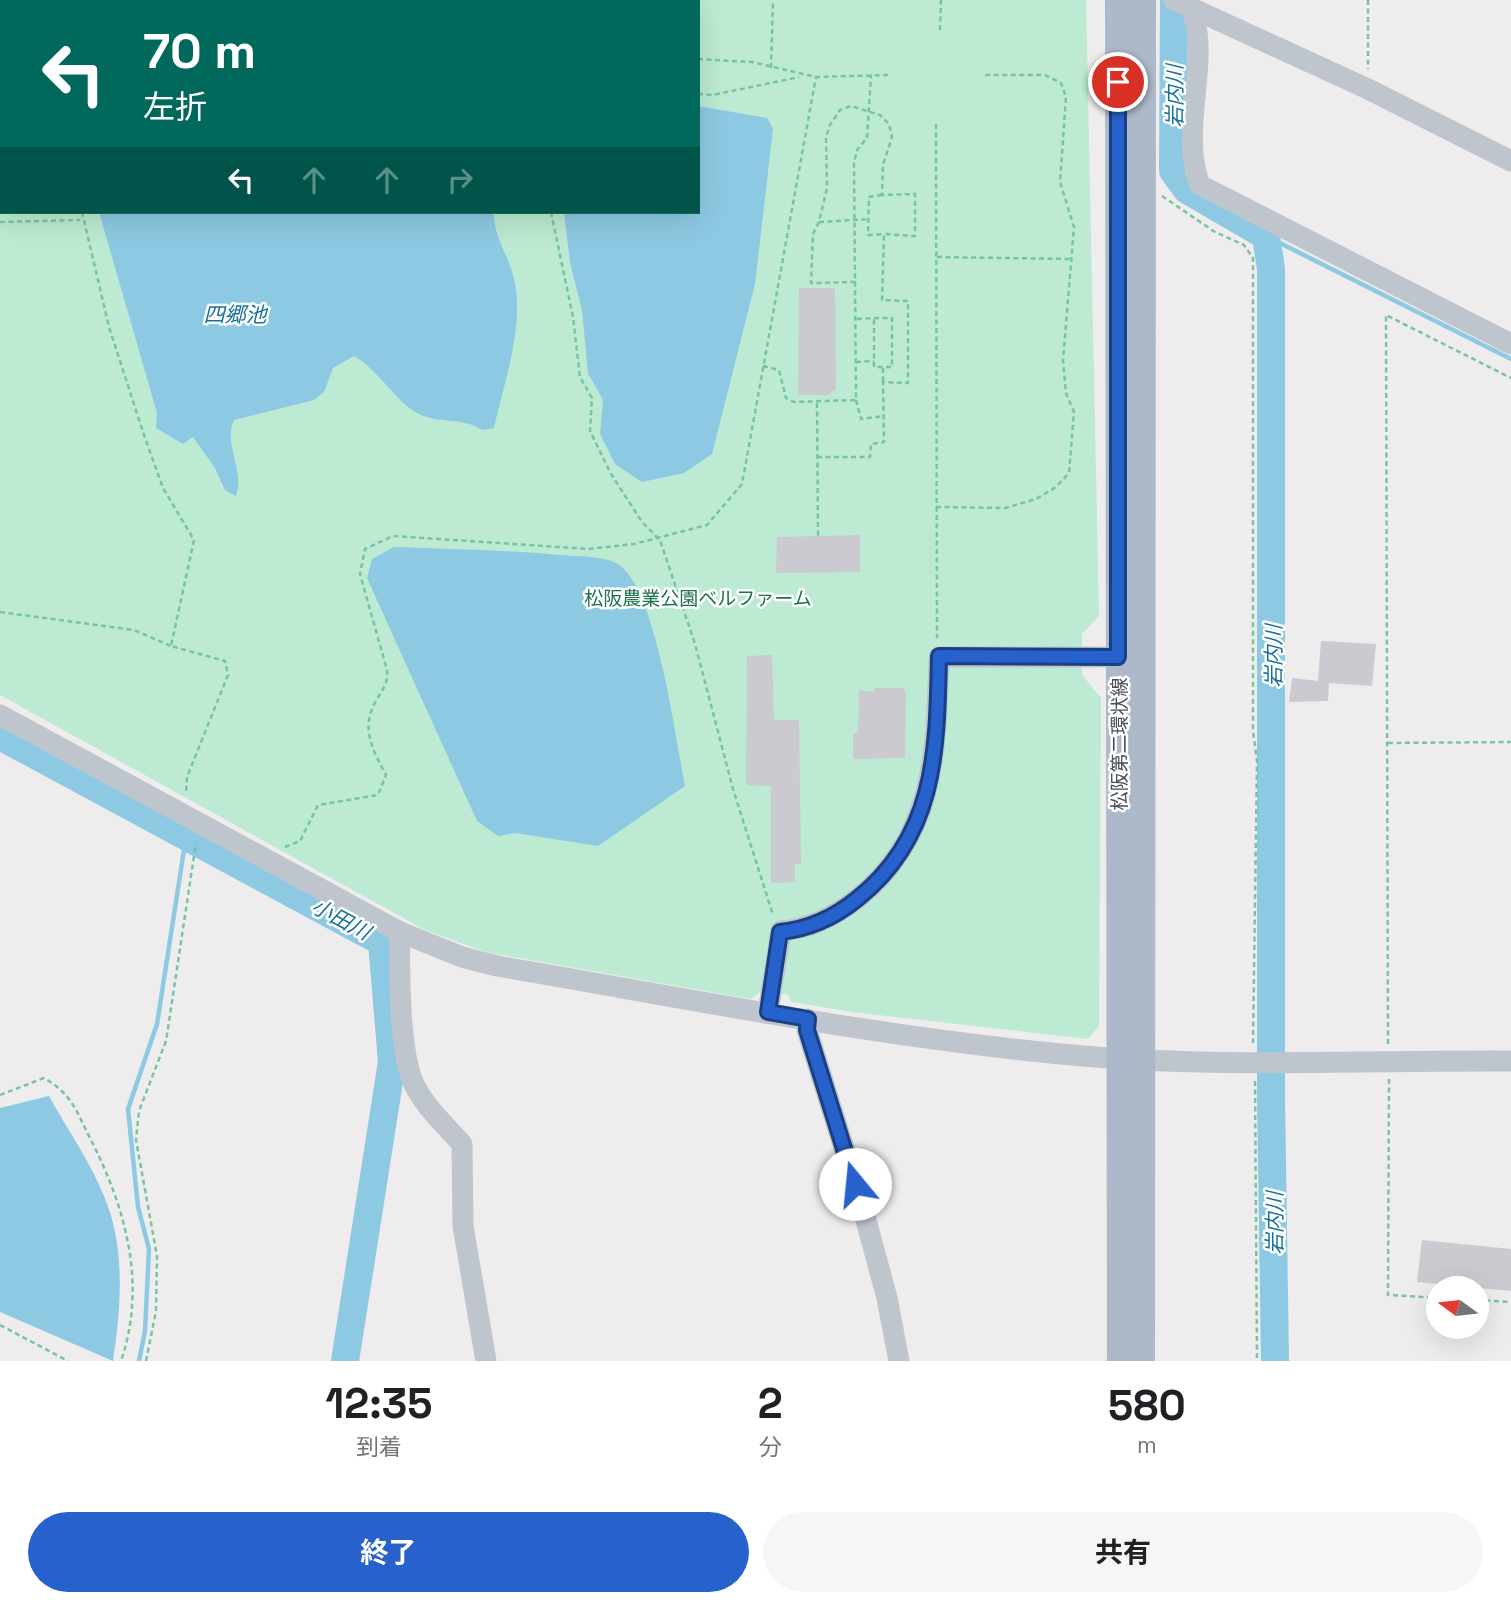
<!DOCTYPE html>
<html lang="ja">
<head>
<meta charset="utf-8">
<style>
  :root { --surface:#fff; --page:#f6f6f6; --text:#202124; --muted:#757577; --accent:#2761cc }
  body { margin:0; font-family:"Space Grotesk","Noto Sans JP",sans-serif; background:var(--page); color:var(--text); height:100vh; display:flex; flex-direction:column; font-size:26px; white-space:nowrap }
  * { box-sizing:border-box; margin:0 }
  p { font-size:23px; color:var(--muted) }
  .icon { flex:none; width:38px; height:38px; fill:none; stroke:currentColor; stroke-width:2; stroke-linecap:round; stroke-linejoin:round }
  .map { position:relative; height:1361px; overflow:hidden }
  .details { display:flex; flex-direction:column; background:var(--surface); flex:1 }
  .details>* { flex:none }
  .top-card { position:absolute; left:0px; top:0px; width:700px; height:214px; box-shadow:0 7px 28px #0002; background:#00695c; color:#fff; overflow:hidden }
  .needle { width:46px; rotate:285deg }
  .fabs { position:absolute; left:1426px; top:1276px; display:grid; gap:14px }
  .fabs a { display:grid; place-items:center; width:63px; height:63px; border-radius:50%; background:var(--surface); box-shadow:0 7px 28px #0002; font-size:35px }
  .pin { position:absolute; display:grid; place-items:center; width:60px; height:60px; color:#fff; margin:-30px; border:4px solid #fff; border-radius:50%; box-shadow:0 2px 7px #0007 }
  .me { position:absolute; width:77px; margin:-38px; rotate:343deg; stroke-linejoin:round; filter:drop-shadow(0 0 5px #0008) }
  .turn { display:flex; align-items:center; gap:24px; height:147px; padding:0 28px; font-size:32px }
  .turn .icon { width:91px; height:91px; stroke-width:2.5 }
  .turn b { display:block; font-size:49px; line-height:60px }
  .lanes { display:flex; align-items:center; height:66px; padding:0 28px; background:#0003; justify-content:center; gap:35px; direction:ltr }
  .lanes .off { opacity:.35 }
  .eta { display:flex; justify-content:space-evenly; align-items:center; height:119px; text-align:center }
  .eta b { font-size:42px; font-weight:700; line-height:49px }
  .cta { display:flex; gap:14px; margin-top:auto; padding:14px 28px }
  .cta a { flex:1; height:80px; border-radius:42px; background:var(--accent); color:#fff; font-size:28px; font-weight:700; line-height:80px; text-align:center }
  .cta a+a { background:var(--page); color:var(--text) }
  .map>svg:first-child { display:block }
  .green { fill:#bcead2; fill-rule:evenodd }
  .water { fill:#8dc9e3 }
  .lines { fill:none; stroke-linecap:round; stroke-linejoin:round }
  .stream { stroke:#8dc9e3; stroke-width:4.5 }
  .river { stroke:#8dc9e3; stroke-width:28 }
  .building { fill:#cacad0 }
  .path { stroke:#77c4a5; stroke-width:2.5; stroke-dasharray:5 3.5; stroke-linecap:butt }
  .minor { stroke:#bec5cd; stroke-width:21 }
  .major { stroke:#adb9c9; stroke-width:26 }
  .route-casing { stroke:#193f85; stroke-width:18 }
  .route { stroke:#2761cc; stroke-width:12 }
  .labels { text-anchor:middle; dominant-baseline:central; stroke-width:5; stroke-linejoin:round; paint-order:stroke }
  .park-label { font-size:19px; fill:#1e714f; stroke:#fff }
  .street-label { font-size:19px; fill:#464d57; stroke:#fff }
  .water-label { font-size:21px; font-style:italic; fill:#187298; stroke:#fff }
</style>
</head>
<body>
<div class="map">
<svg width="1511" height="1361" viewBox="0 0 1511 1361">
  <rect width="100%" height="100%" fill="#eeecec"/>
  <path class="green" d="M0,0H1086L1099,616L1082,634V675L1101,698L1099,1026L1088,1039L852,1012L792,1002L787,994L760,992L751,999L486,952L425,930L0,695ZM2,2H698V212H2Z"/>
  <g class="water">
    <polygon points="698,106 767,118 773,129 755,284 712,454 684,473 642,482 615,464 600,434 603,400 588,373 582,310 570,263 564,212 698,212"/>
    <path d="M99,212H494C493,236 509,256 514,279C525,325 504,382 494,428L482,430C463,417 439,424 419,414C395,402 381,372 354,356L333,368L324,392L314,400L234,420C223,445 245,470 236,496L225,490L215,468L193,437L183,444L156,428L157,413Z"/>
    <path d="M394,547C450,549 505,550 560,555C578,557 601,555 618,564C656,587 676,741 685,786L598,846L515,833L498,836L477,821L367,578L372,559Z"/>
    <path d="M49,1096C67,1129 90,1161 104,1196C126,1248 121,1307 113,1361L0,1312V1108Z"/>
  </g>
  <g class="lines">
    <g class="stream">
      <polyline points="1266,236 1511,359"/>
      <polyline points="139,1361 145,1331 149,1249 138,1207 128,1109 157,1024 186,837"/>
    </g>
    <g class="river">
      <polyline points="1174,0 1173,171 1187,190 1266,236 1271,269 1271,1097 1275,1361"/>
      <polyline points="0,736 382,942 392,1062 345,1361"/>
    </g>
  </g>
  <g class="building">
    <polygon points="799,288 835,288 836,389 828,395 798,395"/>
    <polygon points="860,535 860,572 776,573 777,537"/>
    <polygon points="1321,641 1376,644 1372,686 1329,683 1328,701 1289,702 1292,678 1318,681"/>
    <polygon points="772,655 774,720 799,720 801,864 795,864 795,882 771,883 771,786 746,785 747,656"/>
    <polygon points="875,688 903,688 906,694 905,758 853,759 853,734 858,732 859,690 874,692"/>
    <polygon points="1422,1240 1511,1249 1511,1291 1417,1282"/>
  </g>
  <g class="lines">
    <g class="path">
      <polyline points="441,0 442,2"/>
      <polyline points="478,0 479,2"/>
      <polyline points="1368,0 1368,69"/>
      <polyline points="149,2 152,0"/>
      <polyline points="940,30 941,0"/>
      <polyline points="698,59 752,62 816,77 889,75"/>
      <polyline points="771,68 773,0"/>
      <polyline points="698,94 713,95 799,77"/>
      <polyline points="936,124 937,638"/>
      <polyline points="882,195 869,197 868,235 884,234"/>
      <polyline points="1162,196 1215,232 1244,245 1253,258 1253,731 1257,761 1253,1043"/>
      <polyline points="82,212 109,327 144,435 163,488 194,540 171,646 225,661 228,675 187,777 186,794"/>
      <polyline points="551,212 573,317 580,377 592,398 590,431 611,474 642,522 660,540 695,644 733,789 773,915"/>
      <polyline points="0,222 80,220"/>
      <polyline points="819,222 813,234 811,283 856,282"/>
      <polyline points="937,257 1070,259"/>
      <rect x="874" y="318" width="18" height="49"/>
      <polyline points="857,319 874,318"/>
      <polyline points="856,362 874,361"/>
      <polyline points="763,366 779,370 786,398 794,402 856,400 854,163 857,150 867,138 871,75"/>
      <polyline points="883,368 883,382"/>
      <polyline points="856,400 861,419 884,416"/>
      <polyline points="817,403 818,536"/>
      <polyline points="817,457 870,457 871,444 884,442 883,382 908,383 908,301 882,300 884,234 915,236 915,194 882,195 883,165 892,137 889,124 880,115 851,106 840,110 830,125 826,137 827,188 819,222 869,219"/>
      <polyline points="936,507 1005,508 1036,499 1056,487 1069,473 1074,412 1066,393 1063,361 1074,227 1060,182 1066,97 1061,83 1045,75 984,75"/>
      <polyline points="0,612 134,630 171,646"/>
      <polyline points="1388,743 1511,742"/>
      <path d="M285,847L300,841L318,805L378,795L386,775C373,750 360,729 376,701C383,688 388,685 387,670L360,574L365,549L393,536L589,549L634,544L707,525L742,484L816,77"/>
      <polyline points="1388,1044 1386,315 1511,378"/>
      <polyline points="1389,1079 1388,1295 1438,1298"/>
      <polyline points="1255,1081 1257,1361"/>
      <path d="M0,1095L44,1078C73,1095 76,1111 91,1140C126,1209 147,1285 121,1361"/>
      <polyline points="1477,1300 1511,1302"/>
      <polyline points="0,1325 68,1361"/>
      <polyline points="146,1361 156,1311 157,1256 136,1140 139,1111 166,1041 196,843"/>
    </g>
    <g class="minor">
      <polyline points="1174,0 1368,89 1511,161"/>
      <path d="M1191,7C1212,62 1178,128 1200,185L1511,344"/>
      <path d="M0,715L400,932L462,957L497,966C691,999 886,1039 1083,1056C1225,1068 1368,1060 1511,1061"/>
      <path d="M400,932C399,969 399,1052 414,1084C425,1107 445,1125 462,1144L463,1226L486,1361"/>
      <path d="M768,1012L781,931C810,929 835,916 858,898C937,835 936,748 939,657H1118"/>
      <polyline points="808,1019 807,1030 863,1209 887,1298 899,1361"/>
    </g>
    <g class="major">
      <polyline points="1118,0 1120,1361"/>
      <polyline points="1142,1361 1143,0"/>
    </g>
  </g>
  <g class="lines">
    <defs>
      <path id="route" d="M855,1184L807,1030L808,1019L768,1012L780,932C809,929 835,917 857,899C937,836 937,749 939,656L1118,657V82"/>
    </defs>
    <use href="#route" class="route-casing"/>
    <use href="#route" class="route"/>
  </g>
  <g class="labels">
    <g class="park-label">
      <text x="698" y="598">松阪農業公園ベルファーム</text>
    </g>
    <g class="street-label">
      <text transform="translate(1119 744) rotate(-90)">松阪第二環状線</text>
    </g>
    <g class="water-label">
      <text transform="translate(1174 96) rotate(-90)">岩内川</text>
      <text x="235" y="314">四郷池</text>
      <text transform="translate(1273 656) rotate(-90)">岩内川</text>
      <text transform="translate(341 919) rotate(28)">小田川</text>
      <text transform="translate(1274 1223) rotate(-90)">岩内川</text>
    </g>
  </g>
</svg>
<div class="fabs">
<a><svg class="needle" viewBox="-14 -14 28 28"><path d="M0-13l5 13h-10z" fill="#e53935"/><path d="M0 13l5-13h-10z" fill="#757577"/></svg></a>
</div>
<div class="pin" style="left:1118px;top:82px;background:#d93025"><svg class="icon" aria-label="arrive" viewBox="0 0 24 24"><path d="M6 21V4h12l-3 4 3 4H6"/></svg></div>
<svg class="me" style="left:855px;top:1184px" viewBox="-20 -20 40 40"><circle r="19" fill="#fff"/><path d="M0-13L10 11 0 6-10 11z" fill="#2761cc"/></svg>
<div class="top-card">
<div class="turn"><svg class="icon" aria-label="left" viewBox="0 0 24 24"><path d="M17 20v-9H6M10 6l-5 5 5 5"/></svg><div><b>70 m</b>左折</div></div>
<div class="lanes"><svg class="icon" aria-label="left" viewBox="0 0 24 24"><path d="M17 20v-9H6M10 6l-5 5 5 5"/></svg><svg class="icon off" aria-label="ahead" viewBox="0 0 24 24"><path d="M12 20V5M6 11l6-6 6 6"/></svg><svg class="icon off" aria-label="ahead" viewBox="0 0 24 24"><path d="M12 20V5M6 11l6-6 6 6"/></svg><svg class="icon off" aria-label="right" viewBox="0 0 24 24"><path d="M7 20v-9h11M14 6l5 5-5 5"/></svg></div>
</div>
</div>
<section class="details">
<div class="eta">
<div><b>12:35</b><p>到着</p></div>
<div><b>2</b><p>分</p></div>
<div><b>580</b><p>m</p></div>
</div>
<div class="cta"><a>終了</a><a>共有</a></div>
</section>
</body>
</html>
